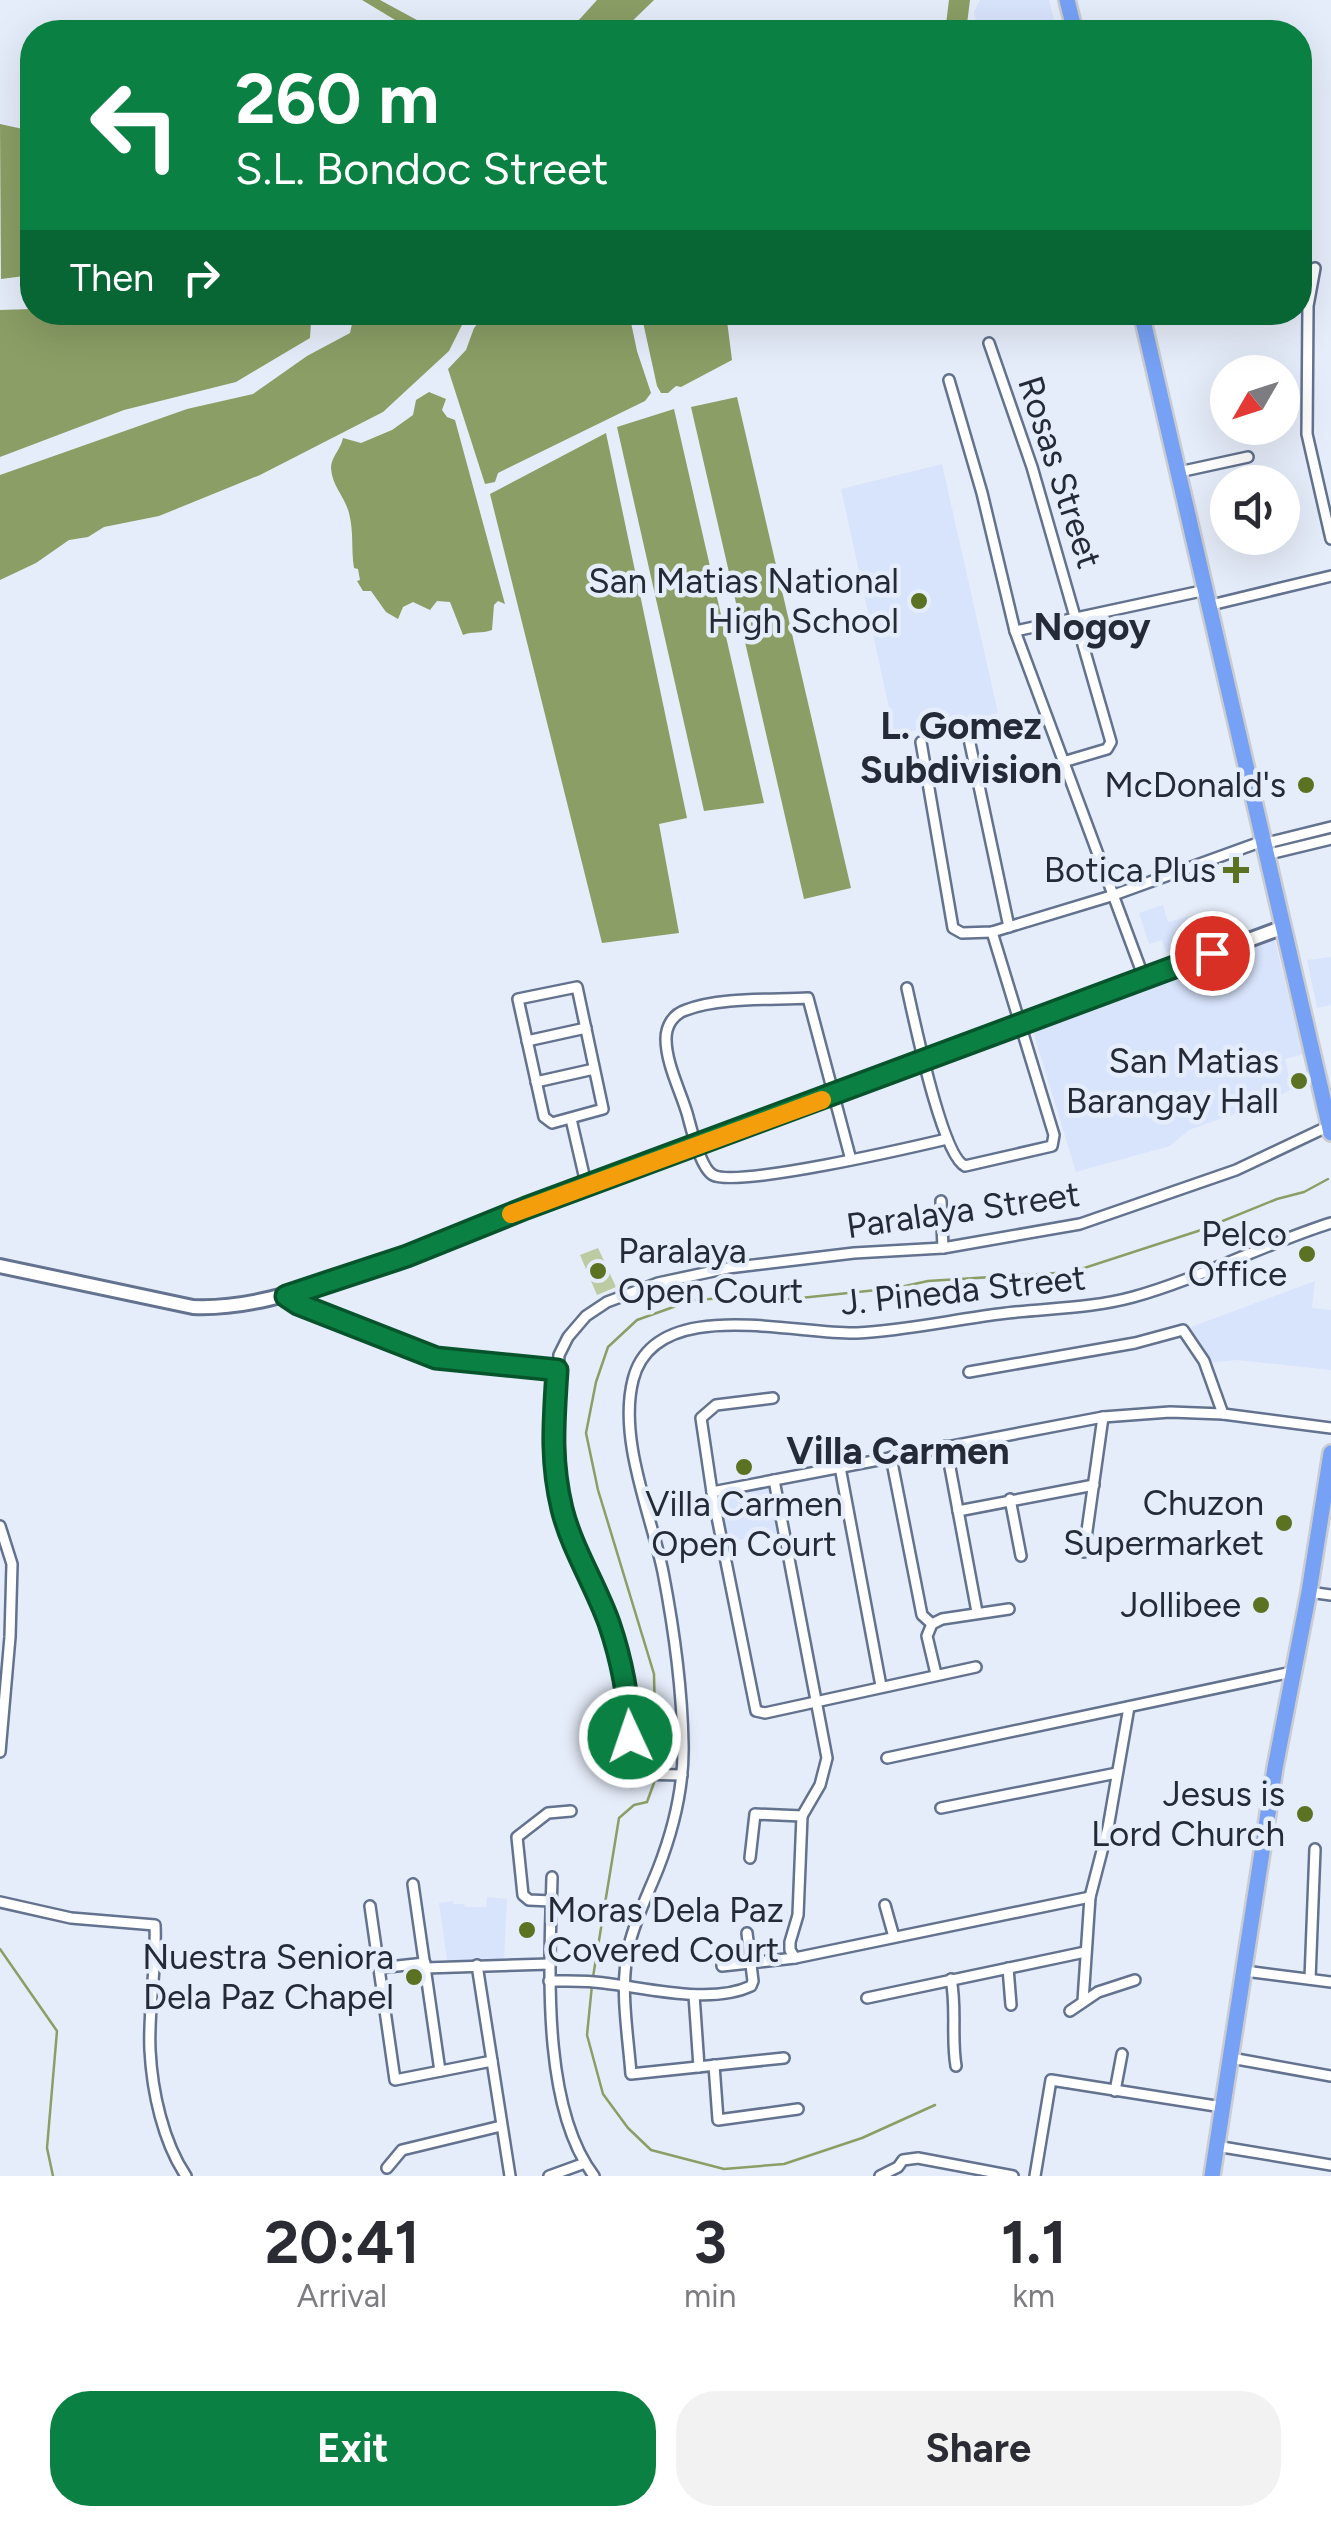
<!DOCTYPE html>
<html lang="en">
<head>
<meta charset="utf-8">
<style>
  :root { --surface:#fff; --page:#f2f2f3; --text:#2b2b33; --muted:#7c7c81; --accent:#0b8043 }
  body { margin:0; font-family:Figtree,sans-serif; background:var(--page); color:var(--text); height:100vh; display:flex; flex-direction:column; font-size:38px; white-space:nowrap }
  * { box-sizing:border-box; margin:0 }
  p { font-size:32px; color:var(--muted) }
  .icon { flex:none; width:55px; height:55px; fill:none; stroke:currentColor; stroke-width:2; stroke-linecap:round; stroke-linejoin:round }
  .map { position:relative; height:2176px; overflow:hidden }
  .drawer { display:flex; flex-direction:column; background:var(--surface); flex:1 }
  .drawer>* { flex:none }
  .banner { position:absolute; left:20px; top:20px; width:1292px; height:305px; border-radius:40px; box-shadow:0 10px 40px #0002; background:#0b8043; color:#fff; overflow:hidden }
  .needle { width:65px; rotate:231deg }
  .buttons { position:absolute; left:1210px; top:355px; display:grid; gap:20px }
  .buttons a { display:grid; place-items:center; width:90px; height:90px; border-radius:50%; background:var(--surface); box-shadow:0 10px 40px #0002; font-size:50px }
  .pin { position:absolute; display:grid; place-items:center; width:85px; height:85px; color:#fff; margin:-42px; border:5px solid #fff; border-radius:50%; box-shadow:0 2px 10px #0007 }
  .me { position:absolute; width:110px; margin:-55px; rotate:357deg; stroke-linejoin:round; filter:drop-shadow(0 0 8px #0008) }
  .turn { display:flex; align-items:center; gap:35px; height:210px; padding:0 50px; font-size:45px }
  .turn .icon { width:130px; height:130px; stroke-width:2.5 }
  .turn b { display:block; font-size:70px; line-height:85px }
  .then { display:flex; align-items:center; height:95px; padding:0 50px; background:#0003; gap:20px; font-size:38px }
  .eta { display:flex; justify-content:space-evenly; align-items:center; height:170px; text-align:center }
  .eta b { font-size:60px; font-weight:700; line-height:70px }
  .action { display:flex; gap:20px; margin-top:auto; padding:20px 50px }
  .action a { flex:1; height:115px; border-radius:40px; background:var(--accent); color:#fff; font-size:40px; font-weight:700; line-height:115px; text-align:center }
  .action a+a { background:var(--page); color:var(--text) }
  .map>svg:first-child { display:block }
  .built { fill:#d8e4fc }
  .green { fill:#bccba1 }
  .water { fill:#8a9e65 }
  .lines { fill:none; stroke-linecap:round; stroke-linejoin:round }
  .stream { stroke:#8a9e65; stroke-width:2.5 }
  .street-casing { stroke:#63728e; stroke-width:14 }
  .secondary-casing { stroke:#63728e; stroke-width:18 }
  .highway-casing { stroke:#cacccf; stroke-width:20 }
  .street { stroke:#fff; stroke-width:9 }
  .secondary { stroke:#fff; stroke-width:12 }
  .highway { stroke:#76a1f5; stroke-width:15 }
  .route-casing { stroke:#07532c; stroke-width:25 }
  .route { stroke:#0b8043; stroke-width:18 }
  .slow { stroke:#f59e0b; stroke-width:18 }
  .poi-dot { fill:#5c7223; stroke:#e6edfa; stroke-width:4 }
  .labels { text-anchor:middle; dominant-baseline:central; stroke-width:9; stroke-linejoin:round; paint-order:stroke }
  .street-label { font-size:35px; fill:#242b37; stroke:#e6edfa }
  .poi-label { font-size:35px; fill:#242b37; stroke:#e6edfa; text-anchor:end }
  .neighbourhood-label { font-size:38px; font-weight:bold; fill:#242b37; stroke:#e6edfa }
</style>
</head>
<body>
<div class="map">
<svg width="1331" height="2176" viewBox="0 0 1331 2176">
  <rect width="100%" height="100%" fill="#e6edfa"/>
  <g class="built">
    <polygon points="980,0 1049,0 1057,32 979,32 974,12"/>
    <polygon points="942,464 998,713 895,735 841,489"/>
    <polygon points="1163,905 1168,922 1194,915 1202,941 1166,952 1162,940 1149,944 1139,913"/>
    <polygon points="1269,940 1275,941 1303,1054 1285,1059 1292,1089 1270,1101 1189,1130 1170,1146 1076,1172 1032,1028"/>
    <polygon points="1331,957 1331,1008 1330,1005 1317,1008 1307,960"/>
    <polygon points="1315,1281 1312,1308 1331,1310 1331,1370 1237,1360 1205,1363 1191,1327"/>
    <polygon points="773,1487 782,1532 728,1542 718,1498"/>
    <polygon points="487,1897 507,1899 504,1960 447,1960 439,1903 453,1901 453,1904 464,1904 465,1907 486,1907"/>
  </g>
  <polygon class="green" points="598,1248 616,1287 597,1295 580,1255"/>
  <g class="water">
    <polygon points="362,0 380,0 439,32 415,32"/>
    <polygon points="597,0 654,0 621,32 568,32"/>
    <polygon points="949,0 970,0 966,32 945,32"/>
    <polygon points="0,124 32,131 32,275 1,279"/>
    <polygon points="32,309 32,312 197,312 199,315 281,313 311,322 310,338 236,382 124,410 0,457 0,310"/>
    <polygon points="335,313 468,313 449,351 383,412 260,475 159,516 104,527 88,537 69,540 36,563 0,580 0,475 187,409 253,394 307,356 350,333 352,324"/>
    <polygon points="486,313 629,313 637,351 651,393 645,401 498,473 495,482 485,484 448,369 466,350 474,328"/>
    <polygon points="641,313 726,313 732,360 681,387 676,386 668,393 661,393 657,386"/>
    <path d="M429,392L446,399L442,410L447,417L455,420L505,604L498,601L494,605L492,630C481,634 473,631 463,635L450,602L437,601L430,610L413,602L403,607L398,619L386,612L371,591H363L357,581L360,580L358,569L354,568C351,549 354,533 349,513C345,497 332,486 331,468C331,457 341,449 343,438L361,443L392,430L413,415L416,400Z"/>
    <polygon points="737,397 851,888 804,899 691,407"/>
    <polygon points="674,409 764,803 704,811 617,427"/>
    <polygon points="606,433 687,818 659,824 679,933 602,943 490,494"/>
  </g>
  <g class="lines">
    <g class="stream">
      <polyline points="656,1770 654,1674 598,1490 586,1433 596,1382 608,1347 637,1320 693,1300 743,1297 791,1299 896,1288 928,1281 1072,1272 1198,1231 1277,1199 1304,1192 1328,1179"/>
      <polyline points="0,1949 57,2031 47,2148 53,2176"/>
      <polyline points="593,1977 619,1818 634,1805 647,1802 655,1780"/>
      <polyline points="592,1985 587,2035 603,2094 628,2128 651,2150 724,2169 784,2164 862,2138 935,2105"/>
    </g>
    <defs>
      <g id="street">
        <polyline points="1315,268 1308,306 1307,434 1331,539"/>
        <polyline points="989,343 1032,467 1111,742 1107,749 1063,762"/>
        <polyline points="949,380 982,493 1015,631 1144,978"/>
        <polyline points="1179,472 1248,457"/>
        <polyline points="1211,605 1331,576"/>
        <polyline points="1015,631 1206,590"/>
        <polyline points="968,734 1009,927"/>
        <polyline points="921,742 953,928 962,933 992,932 1111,896 1263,841"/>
        <polyline points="1263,844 1331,827"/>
        <polyline points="1265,855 1331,839"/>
        <polygon points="577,987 603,1109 552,1123 544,1117 518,999"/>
        <path d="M907,988C914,1019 942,1156 965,1166L1052,1146L1054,1135L992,932"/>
        <polyline points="527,1041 586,1028"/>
        <polyline points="536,1082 594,1069"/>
        <polyline points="571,1119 587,1188"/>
        <path d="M851,1160L808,998C772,1000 719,997 686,1010C673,1014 666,1026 666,1039C666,1063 680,1090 687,1113C691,1127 700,1168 713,1175C737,1188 913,1147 947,1139"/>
        <polyline points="941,1201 943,1248"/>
        <polyline points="286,1296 298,1305 437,1358 557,1370"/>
        <polyline points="969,1372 1135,1343 1183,1330 1204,1361 1223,1414"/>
        <polyline points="773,1398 716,1405 701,1418 712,1492 756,1711 765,1713 976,1667"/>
        <polyline points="946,1446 977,1612"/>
        <polyline points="891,1457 922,1615 932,1624"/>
        <polyline points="840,1467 881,1686"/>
        <polyline points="774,1480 827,1758 820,1785 802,1816 798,1915 790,1942 790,1950 795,1958"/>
        <polyline points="712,1492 1103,1417 1170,1412 1223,1414 1331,1428"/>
        <polyline points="1010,1499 1021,1556"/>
        <polyline points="958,1511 1094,1485"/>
        <polyline points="0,1526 12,1564 10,1637 0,1752"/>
        <polyline points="1084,1552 1103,1417"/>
        <polyline points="1309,1592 1331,1595"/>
        <polyline points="936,1674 927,1636 932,1624 942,1619 1009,1609"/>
        <polyline points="887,1758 1292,1672"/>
        <polyline points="682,1775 632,1774 626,1684 608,1622 563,1513 552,1463 559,1355 568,1337 586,1316 607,1302 658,1283 728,1268 854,1253 943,1248 1080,1224 1236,1170 1331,1125"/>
        <polyline points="941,1808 1117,1773"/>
        <polyline points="750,1858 755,1814 802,1816"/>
        <path d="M552,1877C550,1962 540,2105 594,2176"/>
        <polyline points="413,1884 440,2071"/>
        <polyline points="551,1901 529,1900 523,1895 517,1837 548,1813 571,1811"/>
        <path d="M0,1902L71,1918L155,1925C157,1967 148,2008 150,2050C152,2091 163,2142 186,2176"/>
        <polyline points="885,1905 894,1937"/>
        <polyline points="370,1906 395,2080 492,2061"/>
        <polyline points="477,1965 510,2176"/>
        <polyline points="722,1966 795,1958 1090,1897"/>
        <polyline points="379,1968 425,1963"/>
        <polyline points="425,1968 550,1964"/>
        <polyline points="1008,1968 1011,2005"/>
        <polyline points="1245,1971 1331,1982"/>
        <path d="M951,1979C957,2008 951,2037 956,2066"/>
        <polyline points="1310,1979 1315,1849"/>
        <path d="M549,1981C568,1981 586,1980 604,1983C647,1988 711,2005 751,1986L753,1981L747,1933"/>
        <polyline points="694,1995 699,2067"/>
        <polyline points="867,1998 1085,1952"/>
        <polyline points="1083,2001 1090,1897 1108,1828 1129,1707"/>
        <polyline points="1070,2011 1098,1992 1135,1980"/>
        <path d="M784,2058L631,2074C628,2033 619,1987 629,1946C635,1920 648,1894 658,1869C674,1828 684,1788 683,1744C682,1686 674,1629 663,1572C651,1514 618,1439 633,1380C654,1294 794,1335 857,1333C903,1331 952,1320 999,1314C1044,1308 1089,1309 1133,1297C1201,1278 1264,1244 1331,1223"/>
        <polyline points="1231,2058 1331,2076"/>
        <polyline points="714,2065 718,2120 798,2109"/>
        <polyline points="1115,2091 1122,2054"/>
        <polyline points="1216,2146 1331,2165"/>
        <polyline points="387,2168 402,2150 501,2126"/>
        <polyline points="549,2176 585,2163"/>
        <polyline points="880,2176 898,2167 903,2160 918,2158 1013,2176"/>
        <polyline points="1035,2176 1051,2080 1222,2107"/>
      </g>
      <path id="secondary" d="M0,1266L193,1307C246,1309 294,1293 344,1276C405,1256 465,1233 525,1208L1281,928"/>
      <g id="highway">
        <polyline points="1067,0 1075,32"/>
        <path d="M1141,312C1206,586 1267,860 1331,1133"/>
        <polyline points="1212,2176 1275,1768 1309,1592 1331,1453"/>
      </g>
    </defs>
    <use href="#street" class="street-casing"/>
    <use href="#secondary" class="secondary-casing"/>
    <use href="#highway" class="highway-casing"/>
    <use href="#street" class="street"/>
    <use href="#secondary" class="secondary"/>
    <use href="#highway" class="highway"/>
  </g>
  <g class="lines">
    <defs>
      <path id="route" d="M630,1737C629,1698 622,1661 609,1623C595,1584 572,1549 562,1509C550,1459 554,1420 557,1370L436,1358L298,1304L286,1296L407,1256L526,1208L1212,953"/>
    </defs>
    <use href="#route" class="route-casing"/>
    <use href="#route" class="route"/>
    <polyline class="slow" points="511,1214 822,1100"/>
  </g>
  <g class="poi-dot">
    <circle cx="919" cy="601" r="10"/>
    <circle cx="1306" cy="785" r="10"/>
    <path d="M1231 855h10v10h10v10h-10v10h-10v-10h-10v-10h10z"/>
    <circle cx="1299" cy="1081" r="10"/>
    <circle cx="1307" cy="1254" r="10"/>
    <circle cx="598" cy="1271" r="10"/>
    <circle cx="744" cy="1467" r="10"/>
    <circle cx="1284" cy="1523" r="10"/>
    <circle cx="1261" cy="1605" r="10"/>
    <circle cx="1305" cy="1814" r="10"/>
    <circle cx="527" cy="1930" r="10"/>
    <circle cx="414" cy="1977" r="10"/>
  </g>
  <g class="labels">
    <g class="street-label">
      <text transform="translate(1060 472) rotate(72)">Rosas Street</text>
      <text transform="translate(963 1210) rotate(-8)">Paralaya Street</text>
      <text transform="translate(963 1290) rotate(-6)">J. Pineda Street</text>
    </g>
    <g class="poi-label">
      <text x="899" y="581">San Matias National<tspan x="899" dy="40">High School</tspan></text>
      <text x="1286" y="785">McDonald's</text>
      <text x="1216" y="870">Botica Plus</text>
      <text x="1279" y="1061">San Matias<tspan x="1279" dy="40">Barangay Hall</tspan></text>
      <text x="1287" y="1234">Pelco<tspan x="1287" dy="40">Office</tspan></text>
      <text x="618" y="1251" text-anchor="start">Paralaya<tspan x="618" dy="40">Open Court</tspan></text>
      <text x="1264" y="1503">Chuzon<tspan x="1264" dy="40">Supermarket</tspan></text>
      <text x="744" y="1504" text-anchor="middle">Villa Carmen<tspan x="744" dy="40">Open Court</tspan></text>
      <text x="1241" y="1605">Jollibee</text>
      <text x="1285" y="1794">Jesus is<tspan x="1285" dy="40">Lord Church</tspan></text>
      <text x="547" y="1910" text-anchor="start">Moras Dela Paz<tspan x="547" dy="40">Covered Court</tspan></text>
      <text x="394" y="1957">Nuestra Seniora<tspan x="394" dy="40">Dela Paz Chapel</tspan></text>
    </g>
    <g class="neighbourhood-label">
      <text x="1092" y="627">Nogoy</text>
      <text x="961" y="726">L. Gomez<tspan x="961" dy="44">Subdivision</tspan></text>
      <text x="898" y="1451">Villa Carmen</text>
    </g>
  </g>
</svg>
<div class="buttons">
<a><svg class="needle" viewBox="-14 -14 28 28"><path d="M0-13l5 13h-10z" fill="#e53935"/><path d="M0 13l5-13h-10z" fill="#7c7c81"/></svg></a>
<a><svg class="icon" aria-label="sound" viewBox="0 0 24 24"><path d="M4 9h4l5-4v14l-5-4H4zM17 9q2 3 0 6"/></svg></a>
</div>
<div class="pin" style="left:1212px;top:953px;background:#d93025"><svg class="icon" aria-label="arrive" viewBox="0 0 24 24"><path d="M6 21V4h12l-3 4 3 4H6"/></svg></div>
<svg class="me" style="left:630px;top:1737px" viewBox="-20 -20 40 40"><circle r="17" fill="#0b8043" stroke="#fff" stroke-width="3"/><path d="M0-11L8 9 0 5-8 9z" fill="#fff"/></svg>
<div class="banner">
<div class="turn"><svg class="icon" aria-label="left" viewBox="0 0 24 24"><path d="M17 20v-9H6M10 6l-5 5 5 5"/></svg><div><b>260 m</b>S.L. Bondoc Street</div></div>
<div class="then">Then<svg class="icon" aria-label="right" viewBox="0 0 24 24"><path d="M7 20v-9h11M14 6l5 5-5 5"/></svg></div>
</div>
</div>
<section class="drawer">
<div class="eta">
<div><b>20:41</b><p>Arrival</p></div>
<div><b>3</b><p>min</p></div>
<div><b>1.1</b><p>km</p></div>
</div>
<div class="action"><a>Exit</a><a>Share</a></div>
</section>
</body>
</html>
